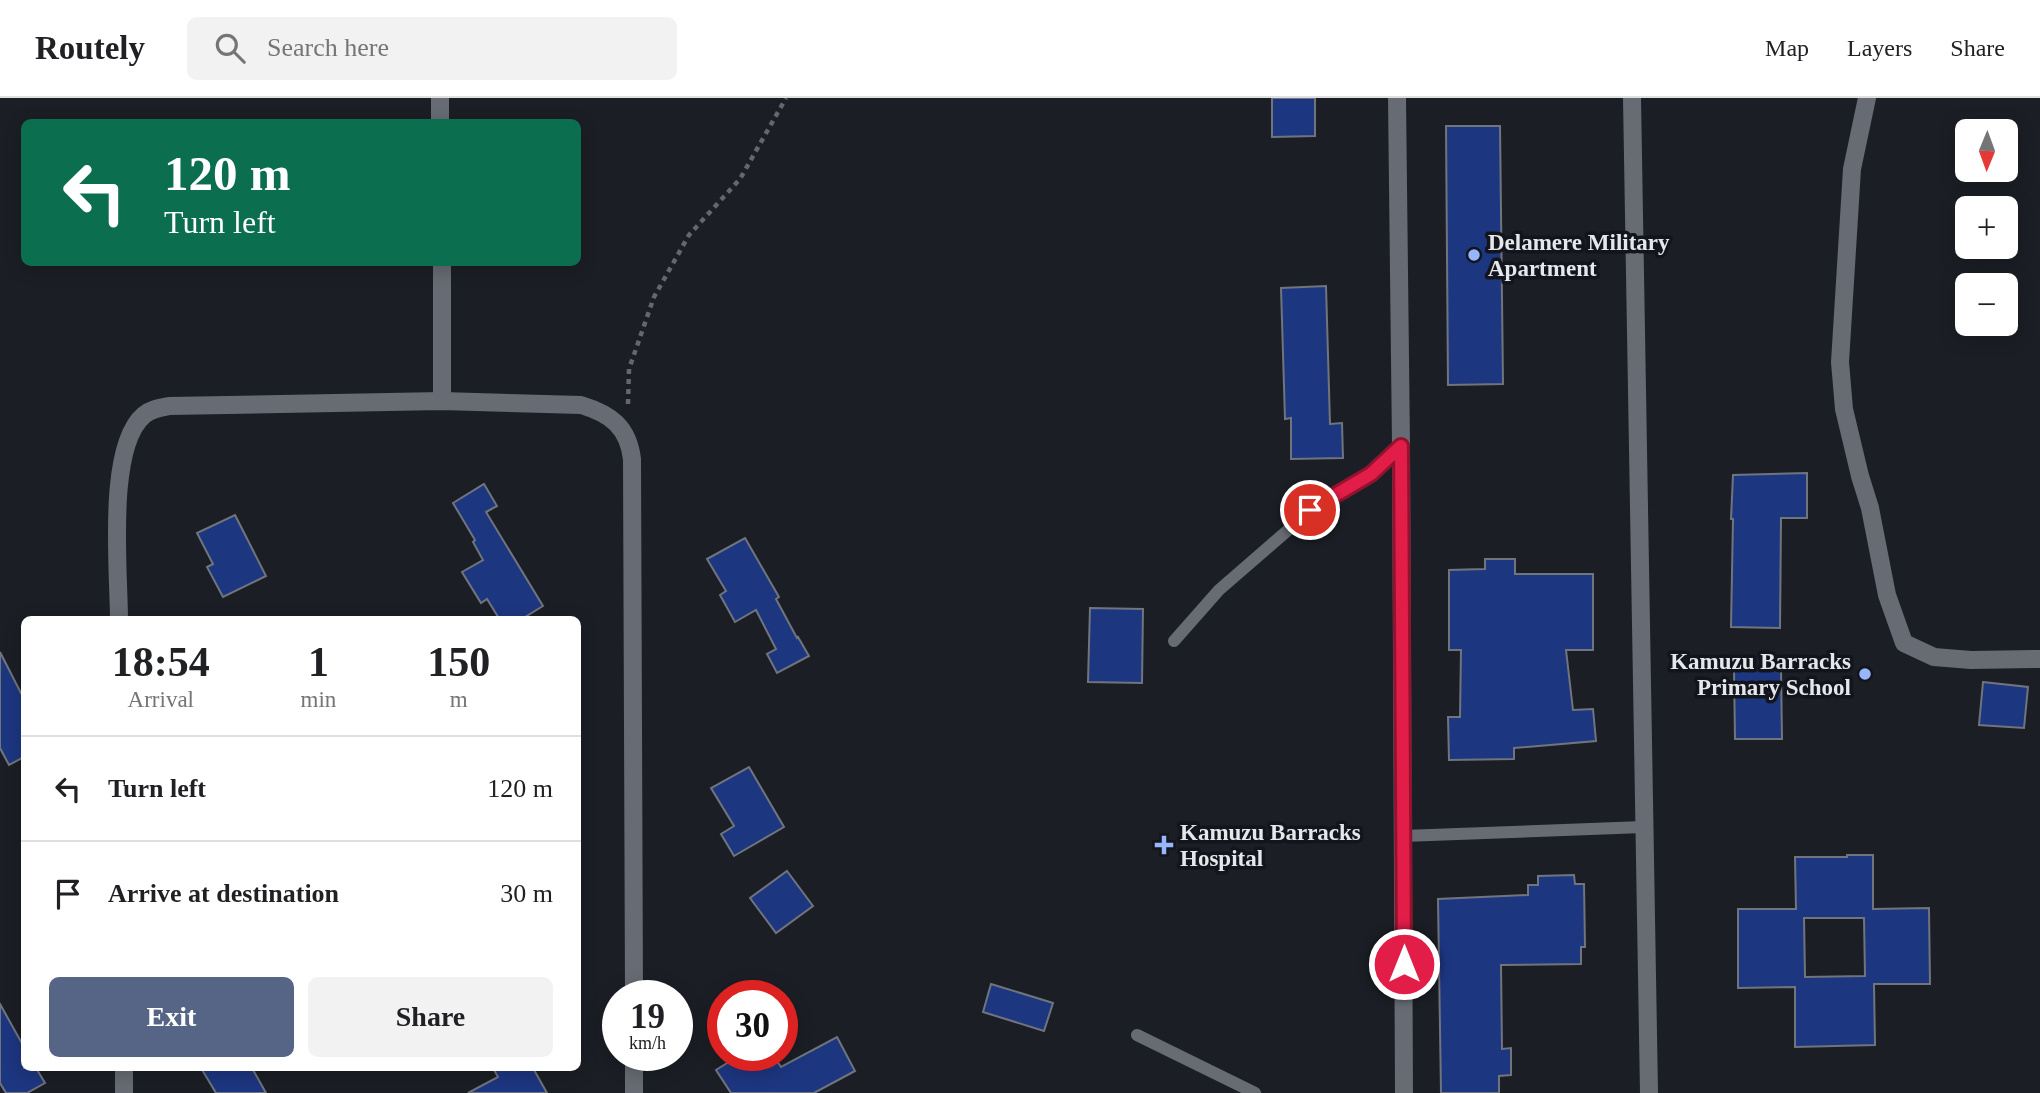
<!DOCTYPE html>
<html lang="en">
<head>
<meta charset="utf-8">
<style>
  :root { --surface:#fff; --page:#f2f2f2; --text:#202124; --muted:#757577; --line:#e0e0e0; --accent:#566486 }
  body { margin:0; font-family:Georgia,serif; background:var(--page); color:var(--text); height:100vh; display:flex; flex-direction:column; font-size:26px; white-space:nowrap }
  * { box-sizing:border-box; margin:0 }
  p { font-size:23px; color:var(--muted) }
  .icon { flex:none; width:38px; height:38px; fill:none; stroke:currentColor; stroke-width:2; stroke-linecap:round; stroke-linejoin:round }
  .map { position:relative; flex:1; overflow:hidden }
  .details { position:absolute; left:21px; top:518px; width:560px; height:455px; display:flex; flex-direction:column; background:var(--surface); border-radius:10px; box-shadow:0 4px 18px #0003 }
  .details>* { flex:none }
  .hud { position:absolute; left:21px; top:21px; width:560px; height:147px; border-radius:10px; box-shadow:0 4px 18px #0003; background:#0b6e4f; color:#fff; overflow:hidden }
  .needle { width:46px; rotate:181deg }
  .buttons { position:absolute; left:1955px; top:21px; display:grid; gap:14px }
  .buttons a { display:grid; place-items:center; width:63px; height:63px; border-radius:10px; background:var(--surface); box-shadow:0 4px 18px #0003; font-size:35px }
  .speed { position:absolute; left:602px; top:882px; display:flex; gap:14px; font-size:35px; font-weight:700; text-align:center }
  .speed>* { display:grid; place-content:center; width:91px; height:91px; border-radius:50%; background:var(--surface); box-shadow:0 4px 18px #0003; line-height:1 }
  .speed small { font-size:18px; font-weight:400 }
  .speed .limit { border:10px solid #d22; background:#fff; color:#111 }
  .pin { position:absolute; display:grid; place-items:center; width:60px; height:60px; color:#fff; margin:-30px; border:4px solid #fff; border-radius:50%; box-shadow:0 2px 7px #0007 }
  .me { position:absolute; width:77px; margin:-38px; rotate:0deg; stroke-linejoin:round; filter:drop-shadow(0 0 5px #0008) }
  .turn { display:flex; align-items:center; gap:24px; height:147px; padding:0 28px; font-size:32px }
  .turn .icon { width:91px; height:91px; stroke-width:2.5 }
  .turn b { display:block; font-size:49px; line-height:60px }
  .eta { display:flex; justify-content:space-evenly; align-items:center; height:119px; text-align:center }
  .eta b { font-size:42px; font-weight:700; line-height:49px }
  .primary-button { display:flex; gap:14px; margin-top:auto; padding:14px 28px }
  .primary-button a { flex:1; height:80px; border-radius:10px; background:var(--accent); color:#fff; font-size:28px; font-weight:700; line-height:80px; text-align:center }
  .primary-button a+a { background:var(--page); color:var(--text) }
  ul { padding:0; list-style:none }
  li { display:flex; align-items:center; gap:21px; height:105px; padding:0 28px; border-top:2px solid var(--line) }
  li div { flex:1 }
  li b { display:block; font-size:26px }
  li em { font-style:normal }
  header { display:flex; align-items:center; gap:42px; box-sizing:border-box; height:98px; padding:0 35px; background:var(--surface); border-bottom:2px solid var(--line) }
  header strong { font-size:33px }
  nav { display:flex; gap:38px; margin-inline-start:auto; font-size:24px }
  .search { width:490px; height:63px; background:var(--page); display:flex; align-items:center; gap:18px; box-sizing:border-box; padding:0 24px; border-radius:10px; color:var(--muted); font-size:26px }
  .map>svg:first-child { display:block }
  .building { fill:#1d3680; stroke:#70747c; stroke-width:2; fill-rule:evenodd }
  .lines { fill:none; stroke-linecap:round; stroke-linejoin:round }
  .path { stroke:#64686d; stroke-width:4.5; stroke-dasharray:5 5; stroke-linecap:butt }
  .service { stroke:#676b73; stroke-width:12 }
  .minor { stroke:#676b73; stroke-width:18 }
  .route-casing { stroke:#92132f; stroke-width:18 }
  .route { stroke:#e11d48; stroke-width:12 }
  .poi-dot { fill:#97b6fd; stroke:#12151c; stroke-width:2.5 }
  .labels { text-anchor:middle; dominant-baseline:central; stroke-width:7; stroke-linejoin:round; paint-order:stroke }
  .poi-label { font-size:23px; font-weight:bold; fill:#e5e7eb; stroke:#12151c; text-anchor:start }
</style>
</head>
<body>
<header>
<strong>Routely</strong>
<div class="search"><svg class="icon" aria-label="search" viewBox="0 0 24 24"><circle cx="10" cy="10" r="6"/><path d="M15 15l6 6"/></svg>Search here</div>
<nav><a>Map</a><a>Layers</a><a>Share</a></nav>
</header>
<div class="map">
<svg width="2040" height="995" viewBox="0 0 2040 995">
  <rect width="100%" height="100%" fill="#1b1f25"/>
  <g class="building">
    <polygon points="1272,0 1315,0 1315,38 1272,39"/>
    <polygon points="1446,28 1500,28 1503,286 1448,287"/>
    <polygon points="1326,188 1330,326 1342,325 1343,360 1291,361 1291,320 1285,321 1281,190"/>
    <polygon points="1807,375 1807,420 1781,420 1780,530 1731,529 1733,421 1731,421 1733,377"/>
    <polygon points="484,386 497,408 486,414 543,508 520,522 500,522 487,501 481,505 462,474 483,462 473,444 475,442 453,405"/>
    <polygon points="235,417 266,478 223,499 207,469 213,466 197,435"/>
    <polygon points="745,440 779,499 776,501 797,540 798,539 809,558 777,575 767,556 776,551 756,512 735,524 720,497 726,493 707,461"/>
    <polygon points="1485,461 1515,461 1515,476 1593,476 1593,552 1566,552 1573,612 1593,611 1596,643 1514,650 1514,661 1449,662 1448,619 1460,619 1461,552 1449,552 1449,472 1485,471"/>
    <polygon points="1090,510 1143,511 1142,585 1088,584"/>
    <polygon points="0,554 24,601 24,659 9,667 0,650"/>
    <polygon points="1734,571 1781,571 1782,641 1735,641"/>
    <polygon points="1983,584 2028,589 2024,630 1979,627"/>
    <polygon points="749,669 784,729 734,758 721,736 734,728 711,690"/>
    <path d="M1847,757H1873V811L1929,810L1930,886H1874L1875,947L1795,949V889L1738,890V811H1796L1795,759H1847ZM1804,820H1864L1865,878L1805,879Z"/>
    <polygon points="787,773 813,808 776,835 750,800"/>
    <polygon points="1574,777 1575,786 1584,786 1585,849 1581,849 1581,866 1501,867 1502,951 1511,950 1511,977 1499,978 1499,995 1441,995 1438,801 1528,797 1528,787 1538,787 1538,778"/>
    <polygon points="991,886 1053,905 1044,933 983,914"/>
    <polygon points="0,906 24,949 24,970 36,970 45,985 27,995 6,995 0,985"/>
    <polygon points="837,939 855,973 814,995 731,995 716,972 740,957 773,957 781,969"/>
    <polygon points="201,970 252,970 266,995 216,995"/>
    <polygon points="493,970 533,970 547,995 468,995 498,979"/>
  </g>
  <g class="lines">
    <polyline class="path" points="628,306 629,271 654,199 689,137 740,81 786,0"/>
    <g class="service">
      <polyline points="1174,543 1219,492 1310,413 1371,376 1401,348"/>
      <polyline points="1403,738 1643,729"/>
      <polyline points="1137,937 1255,995"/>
    </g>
    <g class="minor">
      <polyline points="440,0 440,24"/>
      <polyline points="1397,0 1401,348 1404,995"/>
      <polyline points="1632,0 1649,995"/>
      <polyline points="1867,0 1852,71 1840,264 1844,311 1860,378 1870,410 1887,497 1904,545 1934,559 1971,562 2040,561"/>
      <polyline points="442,164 442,303"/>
      <path d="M119,522C119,474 106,349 144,317C151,311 160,310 169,308L442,303L581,307C611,316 628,329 632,361L634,898"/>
      <polyline points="634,957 634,995"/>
      <polyline points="124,970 124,995"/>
    </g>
  </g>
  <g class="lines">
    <defs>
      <polyline id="route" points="1310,412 1371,376 1401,348 1404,866"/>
    </defs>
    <use href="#route" class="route-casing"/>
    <use href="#route" class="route"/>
  </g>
  <g class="poi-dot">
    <circle cx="1474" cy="157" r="7"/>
    <circle cx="1865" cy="576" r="7"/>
    <path d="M1160.5 736.5h7v7h7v7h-7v7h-7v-7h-7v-7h7z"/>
  </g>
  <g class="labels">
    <g class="poi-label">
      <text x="1488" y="144">Delamere Military<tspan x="1488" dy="26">Apartment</tspan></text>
      <text x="1851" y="563" text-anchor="end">Kamuzu Barracks<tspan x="1851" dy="26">Primary School</tspan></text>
      <text x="1180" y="734">Kamuzu Barracks<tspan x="1180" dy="26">Hospital</tspan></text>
    </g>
  </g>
</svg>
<div class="buttons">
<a><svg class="needle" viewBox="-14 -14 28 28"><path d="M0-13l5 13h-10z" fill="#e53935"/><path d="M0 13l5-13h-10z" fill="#757577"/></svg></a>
<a>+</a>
<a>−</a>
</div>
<div class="speed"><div>19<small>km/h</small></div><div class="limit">30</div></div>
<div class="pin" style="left:1310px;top:412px;background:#d93025"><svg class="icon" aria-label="arrive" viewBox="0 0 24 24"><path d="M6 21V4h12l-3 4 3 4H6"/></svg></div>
<svg class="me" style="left:1404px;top:866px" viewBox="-20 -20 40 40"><circle r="17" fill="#e11d48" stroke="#fff" stroke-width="3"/><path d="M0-11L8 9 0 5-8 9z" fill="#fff"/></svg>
<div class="hud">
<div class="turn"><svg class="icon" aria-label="left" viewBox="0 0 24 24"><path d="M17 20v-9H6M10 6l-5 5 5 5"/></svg><div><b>120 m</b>Turn left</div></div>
</div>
<section class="details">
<div class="eta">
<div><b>18:54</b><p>Arrival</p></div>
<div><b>1</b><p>min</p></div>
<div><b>150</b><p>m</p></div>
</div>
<ul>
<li><svg class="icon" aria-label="left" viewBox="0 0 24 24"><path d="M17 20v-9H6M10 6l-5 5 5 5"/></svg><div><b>Turn left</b></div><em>120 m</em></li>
<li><svg class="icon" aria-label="arrive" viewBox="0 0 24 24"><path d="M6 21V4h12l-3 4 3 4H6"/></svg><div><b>Arrive at destination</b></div><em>30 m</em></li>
</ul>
<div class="primary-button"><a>Exit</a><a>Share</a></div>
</section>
</div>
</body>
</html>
